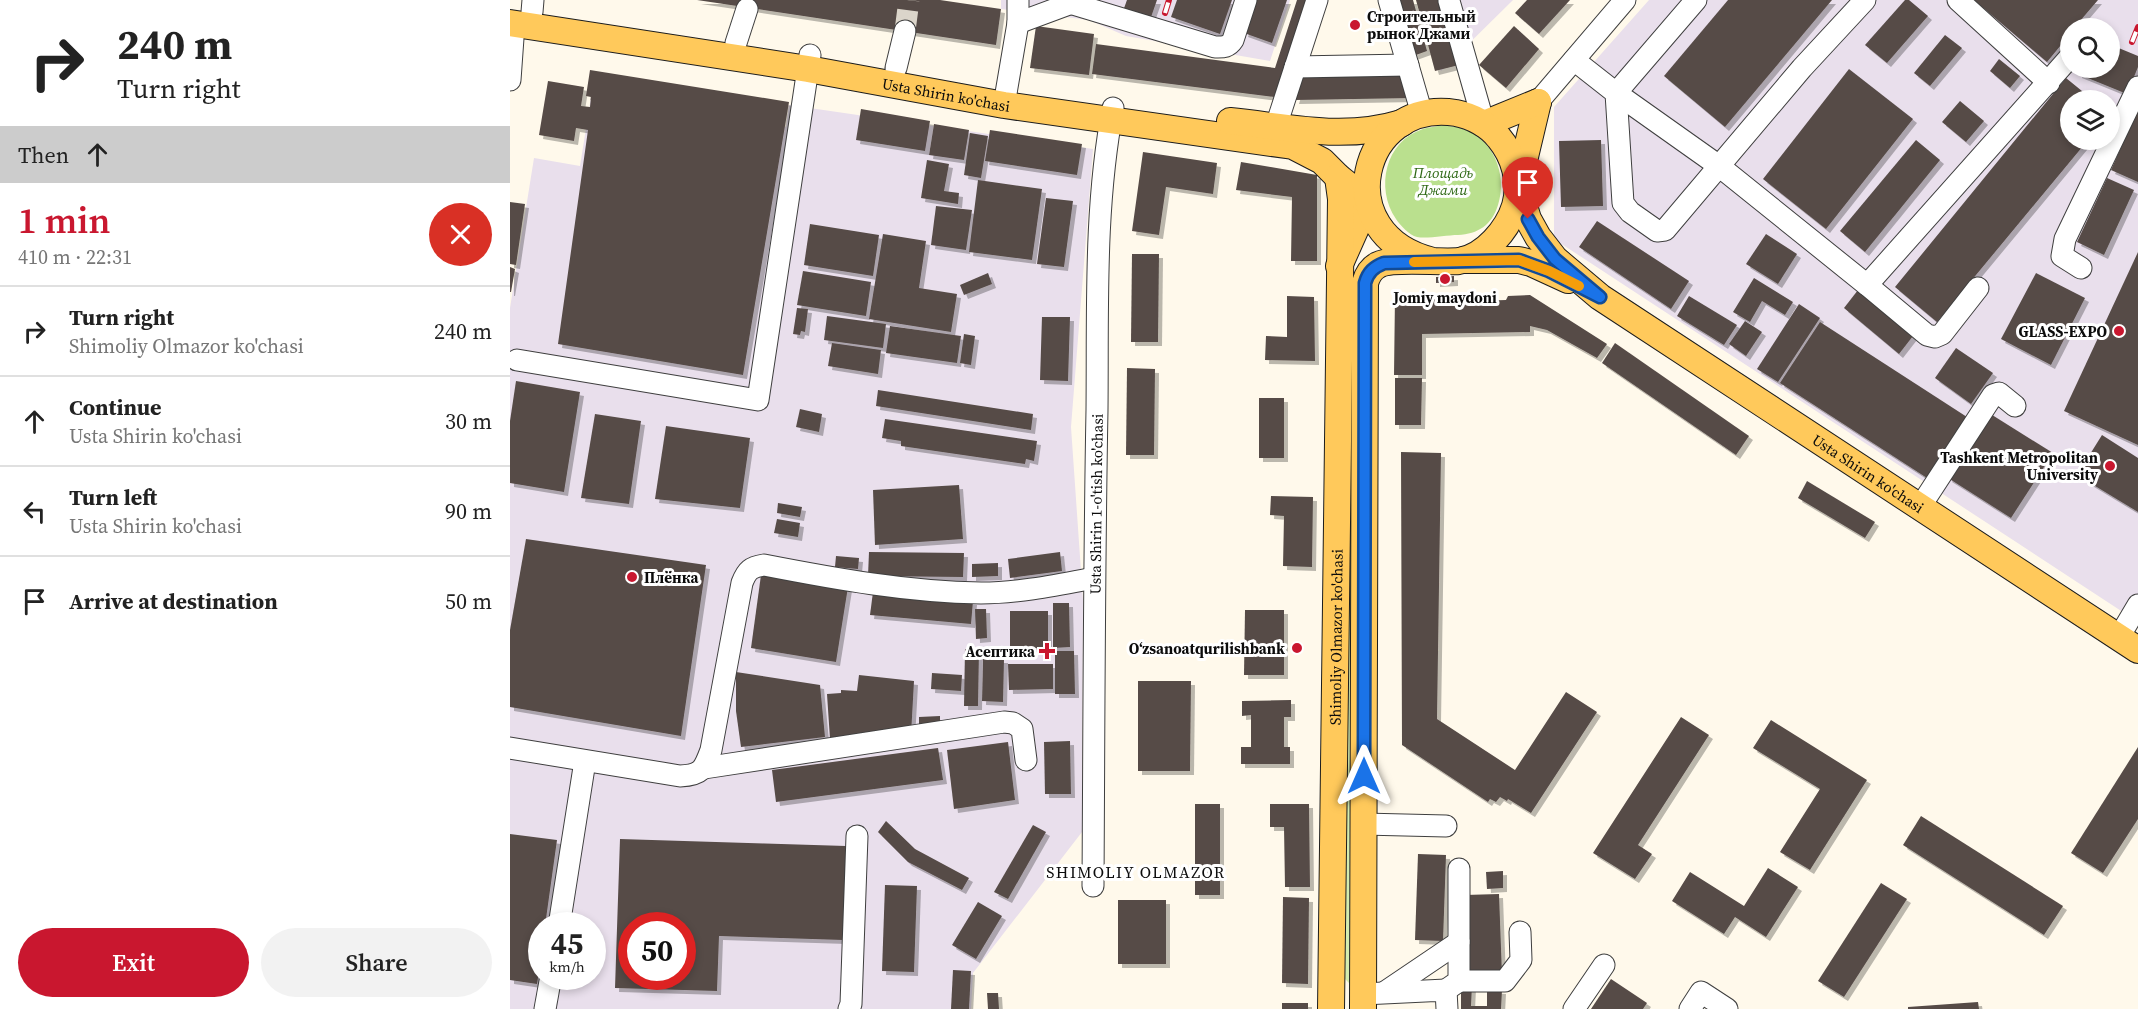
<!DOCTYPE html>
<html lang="en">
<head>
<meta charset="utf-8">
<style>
  :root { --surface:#fff; --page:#f2f2f2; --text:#222; --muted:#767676; --line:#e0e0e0; --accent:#c9172f }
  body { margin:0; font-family:"Source Serif 4",serif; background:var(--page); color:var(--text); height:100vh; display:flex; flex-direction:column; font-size:22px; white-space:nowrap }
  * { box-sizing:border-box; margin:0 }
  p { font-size:20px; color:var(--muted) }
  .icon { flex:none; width:33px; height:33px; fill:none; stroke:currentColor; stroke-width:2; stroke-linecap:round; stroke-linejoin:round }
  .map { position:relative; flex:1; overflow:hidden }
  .drawer { display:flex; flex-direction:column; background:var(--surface); width:510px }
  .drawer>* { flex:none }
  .banner { background:#fff; color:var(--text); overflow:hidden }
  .fabs { position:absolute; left:1550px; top:18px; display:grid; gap:12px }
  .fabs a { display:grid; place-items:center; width:60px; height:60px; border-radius:50%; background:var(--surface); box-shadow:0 3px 9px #0003; font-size:30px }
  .speed { position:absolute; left:18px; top:912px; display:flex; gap:12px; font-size:30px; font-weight:700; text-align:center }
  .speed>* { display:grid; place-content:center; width:78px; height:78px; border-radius:50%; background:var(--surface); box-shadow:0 3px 9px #0003; line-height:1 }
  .speed small { font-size:15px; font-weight:400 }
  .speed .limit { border:9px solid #d22; background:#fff; color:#111 }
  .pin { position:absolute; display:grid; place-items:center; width:51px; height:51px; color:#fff; margin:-62px -26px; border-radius:50% 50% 50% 0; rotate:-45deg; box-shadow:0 0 6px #0007 }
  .pin .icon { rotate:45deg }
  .me { position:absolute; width:66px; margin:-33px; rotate:0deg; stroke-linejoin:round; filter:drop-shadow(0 0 4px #0008) }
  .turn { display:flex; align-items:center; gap:21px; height:126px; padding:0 18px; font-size:27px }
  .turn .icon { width:78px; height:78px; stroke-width:2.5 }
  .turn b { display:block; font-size:42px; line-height:51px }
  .then { display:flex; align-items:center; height:57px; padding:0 18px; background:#0003; gap:12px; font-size:22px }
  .round { display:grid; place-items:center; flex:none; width:63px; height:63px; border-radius:32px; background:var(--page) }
  .overview { display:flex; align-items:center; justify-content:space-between; height:102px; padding:0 18px }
  h1 { font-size:36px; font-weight:600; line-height:45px; color:var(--accent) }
  .primary-button { display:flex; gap:12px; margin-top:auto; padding:12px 18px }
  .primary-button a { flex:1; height:69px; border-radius:36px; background:var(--accent); color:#fff; font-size:24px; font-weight:600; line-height:69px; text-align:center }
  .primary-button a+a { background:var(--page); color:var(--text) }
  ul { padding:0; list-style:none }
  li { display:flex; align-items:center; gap:18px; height:90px; padding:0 18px; border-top:2px solid var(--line) }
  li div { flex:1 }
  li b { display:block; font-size:22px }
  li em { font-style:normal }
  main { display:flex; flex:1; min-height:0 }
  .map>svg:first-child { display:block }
  .industrial { fill:#e9dfec; fill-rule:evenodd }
  .green { fill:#d5edb0 }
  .forest { fill:#bae08e }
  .building { fill:#564b47; fill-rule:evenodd; filter:url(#shadow) }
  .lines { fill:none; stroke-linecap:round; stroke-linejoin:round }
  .minor-tunnel { stroke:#dbd5ca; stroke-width:21; stroke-dasharray:21 10; stroke-linecap:butt }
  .minor-casing { stroke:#3f3f3f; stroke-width:23 }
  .major-casing { stroke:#1d1d1d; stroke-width:28 }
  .minor { stroke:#fff; stroke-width:21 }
  .major { stroke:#ffc95b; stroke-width:26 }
  .rail-casing { stroke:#c9172f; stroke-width:6 }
  .rail { stroke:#fff; stroke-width:4; stroke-dasharray:11; stroke-linecap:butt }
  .route-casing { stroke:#114b97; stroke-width:15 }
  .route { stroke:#1a73e8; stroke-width:10 }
  .slow { stroke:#f59e0b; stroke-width:10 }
  .poi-dot { fill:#c9172f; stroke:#fff; stroke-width:2 }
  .labels { text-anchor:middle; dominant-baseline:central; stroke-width:6; stroke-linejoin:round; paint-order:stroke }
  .poi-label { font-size:15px; font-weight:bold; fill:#0c0c0c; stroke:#fff; text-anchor:end }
  .street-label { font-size:15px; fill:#0c0c0c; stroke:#fff }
  .park-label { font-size:15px; font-style:italic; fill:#2f6916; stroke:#fff }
  .neighbourhood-label { font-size:16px; letter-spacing:1.5px; fill:#0c0c0c; stroke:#fff }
</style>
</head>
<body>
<main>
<section class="drawer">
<div class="banner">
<div class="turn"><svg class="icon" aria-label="right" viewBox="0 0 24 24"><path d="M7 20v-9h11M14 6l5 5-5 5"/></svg><div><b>240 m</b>Turn right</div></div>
<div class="then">Then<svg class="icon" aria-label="ahead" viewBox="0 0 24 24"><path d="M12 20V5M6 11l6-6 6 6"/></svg></div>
</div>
<div class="overview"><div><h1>1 min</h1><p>410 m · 22:31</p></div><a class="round" style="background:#d93025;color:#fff"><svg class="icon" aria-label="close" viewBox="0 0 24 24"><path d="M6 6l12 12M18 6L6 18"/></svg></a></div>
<ul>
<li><svg class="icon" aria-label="right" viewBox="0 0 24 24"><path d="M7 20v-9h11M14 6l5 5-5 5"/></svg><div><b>Turn right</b><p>Shimoliy Olmazor ko'chasi</p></div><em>240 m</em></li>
<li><svg class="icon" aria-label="ahead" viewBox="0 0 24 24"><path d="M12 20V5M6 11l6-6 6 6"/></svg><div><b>Continue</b><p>Usta Shirin ko'chasi</p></div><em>30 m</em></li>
<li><svg class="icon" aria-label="left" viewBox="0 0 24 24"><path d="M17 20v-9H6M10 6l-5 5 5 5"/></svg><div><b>Turn left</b><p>Usta Shirin ko'chasi</p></div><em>90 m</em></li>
<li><svg class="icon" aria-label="arrive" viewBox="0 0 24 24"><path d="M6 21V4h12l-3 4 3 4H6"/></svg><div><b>Arrive at destination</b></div><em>50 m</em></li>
</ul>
<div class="primary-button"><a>Exit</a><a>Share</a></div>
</section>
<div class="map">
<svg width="1628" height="1009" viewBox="0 0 1628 1009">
  <defs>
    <filter id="shadow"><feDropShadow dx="4" dy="4" stdDeviation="0" flood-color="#0004"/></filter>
  </defs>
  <rect width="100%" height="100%" fill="#fff9eb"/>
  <g class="industrial">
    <polygon points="491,0 780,0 760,61 616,36 579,20 491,9"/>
    <polygon points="909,0 1003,0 931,71"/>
    <path d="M1139,0H1628V622L1044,239V107ZM1560,28H1599V68H1560ZM1560,100H1599V140H1560Z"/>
    <path d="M81,97L276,127L279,105L583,149L561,427L573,600L572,832L463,973L461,1009H0V308L24,158L70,166ZM32,926H82V976H32ZM122,926H172V976H122Z"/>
  </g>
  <polygon class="green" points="835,505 846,505 841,983 839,983 834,978"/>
  <path class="forest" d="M931,125C937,126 944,126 950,128C983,137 998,174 988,205C982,225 968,234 948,235C937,235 917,239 907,237C899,235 890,225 886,219C865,188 875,141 913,129C919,127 926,127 931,125Z"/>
  <g class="building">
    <polygon points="187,0 430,0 491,9 486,45"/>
    <polygon points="617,0 647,0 640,20 613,11"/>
    <polygon points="667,0 722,0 710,34 661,17"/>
    <polygon points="746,0 777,0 762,43 734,33"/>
    <polygon points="787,0 804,0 772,98 582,74 586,44 765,68"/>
    <polygon points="886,0 903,0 917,51 903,56"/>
    <polygon points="906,0 937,0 953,64 925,71"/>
    <polygon points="1017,0 1060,0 1029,34 1005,13"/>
    <polygon points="1218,0 1322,0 1215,127 1154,76"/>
    <polygon points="1395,0 1399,0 1418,16 1377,63 1355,45"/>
    <polygon points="1464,0 1588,0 1564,28 1560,28 1560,34 1537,62"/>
    <polygon points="526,26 584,34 579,75 520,68"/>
    <polygon points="1004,26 1029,49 996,88 969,65"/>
    <polygon points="1435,35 1452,48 1420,86 1404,73"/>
    <polygon points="1599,44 1628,56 1628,67 1617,94 1568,74 1571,68 1599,68"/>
    <polygon points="1489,59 1510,76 1500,88 1480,71"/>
    <polygon points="1339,69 1403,119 1316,229 1253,179"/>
    <polygon points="80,70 279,102 233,375 48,344 78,130 66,128 64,141 29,135 38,81 74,87 71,106 80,107 81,97 76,96"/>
    <polygon points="899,74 904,98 785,100 792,76"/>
    <polygon points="1556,78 1583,100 1560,100 1560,140 1578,140 1427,322 1385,287"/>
    <polygon points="1450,101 1474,121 1456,142 1432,122"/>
    <polygon points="351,109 420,121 415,151 346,140"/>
    <polygon points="1628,109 1628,182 1601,170"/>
    <polygon points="424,124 459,130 454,160 419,155"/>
    <polygon points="480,130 572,144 567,175 475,161"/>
    <polygon points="460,133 478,136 471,178 454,175"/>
    <polygon points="1091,140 1093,206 1051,207 1049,141"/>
    <polygon points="1406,140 1430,160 1355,252 1330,231"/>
    <polygon points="633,152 707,163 703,194 656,187 649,235 622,231"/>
    <polygon points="417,160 439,164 434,191 449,193 448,204 411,198"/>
    <polygon points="731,162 807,175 807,261 781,261 782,197 726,190"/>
    <polygon points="1597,178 1624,190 1594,255 1567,242"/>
    <polygon points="468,180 532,189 522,260 459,252"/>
    <polygon points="536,198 563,201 554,267 527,264"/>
    <polygon points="0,202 15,204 6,265 0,264"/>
    <polygon points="426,206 462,210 456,250 421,245"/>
    <polygon points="1087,221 1179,281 1161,309 1069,247"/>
    <polygon points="300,224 369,235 363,276 294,265"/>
    <polygon points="373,234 416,241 409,288 447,294 441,332 359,319"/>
    <polygon points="1256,234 1287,254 1268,284 1236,264"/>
    <polygon points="1628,252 1628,445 1554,411"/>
    <polygon points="622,254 649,254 648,342 621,342"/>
    <polygon points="0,267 5,269 1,292 0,292"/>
    <polygon points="293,271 361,282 356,316 287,305"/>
    <polygon points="478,273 482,284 454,295 450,285"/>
    <polygon points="1526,273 1575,298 1541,365 1491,339"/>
    <polygon points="944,276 944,282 926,283 926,277"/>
    <polygon points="1244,278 1283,302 1275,315 1252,301 1240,322 1223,312"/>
    <polygon points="1348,290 1403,336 1389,354 1334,308"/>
    <polygon points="910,295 910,301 934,298 936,302 996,300 998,296 1020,295 1097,344 1087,358 1037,330 1020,326 1020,332 912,334 912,375 884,375 885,296"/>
    <polygon points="777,296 804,297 805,361 755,360 756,336 777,337"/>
    <polygon points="1179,296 1227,325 1214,345 1167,316"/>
    <polygon points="1289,304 1310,318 1268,382 1247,369"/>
    <polygon points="287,308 298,309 295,332 291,331 290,335 283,334"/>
    <polygon points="317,316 376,324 373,348 314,340"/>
    <polygon points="532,317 560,317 558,381 530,380"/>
    <polygon points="1235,321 1252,332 1236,356 1219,344"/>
    <polygon points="1310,322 1457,417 1417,478 1270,383"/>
    <polygon points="380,326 451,336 447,363 376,353"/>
    <polygon points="454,334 465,336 461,365 450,363"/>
    <polygon points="322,343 371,350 368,374 318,366"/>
    <polygon points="1105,343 1239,436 1226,455 1092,363"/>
    <polygon points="1446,348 1483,373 1461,404 1425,378"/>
    <polygon points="617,368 645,369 644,455 616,455"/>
    <polygon points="885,378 912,378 911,425 885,425"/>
    <polygon points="6,381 70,392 54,492 0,483 0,421"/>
    <polygon points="368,390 523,414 521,430 366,406"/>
    <rect x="749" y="398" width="25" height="60"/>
    <polygon points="290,409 312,414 309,432 286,427"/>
    <polygon points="1479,413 1543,453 1501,518 1438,478"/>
    <polygon points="85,414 131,421 119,504 71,498"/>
    <polygon points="375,419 527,441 524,461 516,459 515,464 391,446 391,441 372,438"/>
    <polygon points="156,426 240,438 230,508 145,499"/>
    <polygon points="1592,435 1628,458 1628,512 1567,475"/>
    <polygon points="891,452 931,453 927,719 1005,770 1056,692 1087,712 1021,813 998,799 997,801 990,797 986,802 980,799 978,802 892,745"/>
    <polygon points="1297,481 1365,522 1355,538 1288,498"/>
    <polygon points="449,485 453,539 365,545 363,490"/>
    <polygon points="761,496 803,497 802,567 773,566 774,516 760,515"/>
    <polygon points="268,503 292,507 290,517 267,513"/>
    <polygon points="267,519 290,523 288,537 264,533"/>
    <polygon points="16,539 196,565 171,736 0,707 0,630"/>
    <polygon points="359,552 454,553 453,577 358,576"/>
    <polygon points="550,552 552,571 500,578 498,559"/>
    <polygon points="326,556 349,558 348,569 325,567"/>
    <polygon points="488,563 488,576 462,577 462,564"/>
    <polygon points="251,575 338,587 326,662 241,648"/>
    <polygon points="363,592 463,601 461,624 360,615"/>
    <polygon points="543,603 559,603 560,647 543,648"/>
    <polygon points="465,609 476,609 477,638 466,639"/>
    <polygon points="735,610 774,610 774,675 734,675"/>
    <rect x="500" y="611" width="38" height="37"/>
    <polygon points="455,649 469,649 468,706 454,706"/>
    <polygon points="545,651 564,651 565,694 545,694"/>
    <polygon points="473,659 494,659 493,702 472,701"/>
    <polygon points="498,664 543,664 543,689 499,690"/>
    <polygon points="226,672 310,685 315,737 231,747 226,711"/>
    <polygon points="422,673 452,675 451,691 421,689"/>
    <polygon points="349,675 404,681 401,735 320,739 317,694 331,693 331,690 347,691"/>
    <polygon points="628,681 681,681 680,771 628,771"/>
    <polygon points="781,700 781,717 774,717 774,747 780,747 780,764 731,764 731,747 741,747 741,715 732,716 732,701"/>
    <polygon points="430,716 430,731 409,732 409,717"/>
    <polygon points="1171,717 1199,735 1128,845 1142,854 1125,879 1083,853"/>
    <polygon points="1261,720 1357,780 1300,870 1270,852 1310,789 1243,748"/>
    <polygon points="560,741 561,794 535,794 534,742"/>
    <polygon points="498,742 505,800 444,809 437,750"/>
    <polygon points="1628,747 1628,819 1593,873 1561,853"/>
    <polygon points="428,748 433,780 266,802 262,770"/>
    <rect x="685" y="804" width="25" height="91"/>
    <polygon points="760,804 799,804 800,887 775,887 774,827 760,827"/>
    <polygon points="1411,816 1553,906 1534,935 1393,845"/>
    <polygon points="376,821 405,849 459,878 452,890 398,862 368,832"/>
    <polygon points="523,825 536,832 498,899 484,892"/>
    <polygon points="0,834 47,840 35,926 32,926 32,953 27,984 0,980"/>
    <path d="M110,839L336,846L333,940L209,936L207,991L105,988ZM122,926H172V976H122Z"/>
    <polygon points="908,854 936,855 933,941 905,940"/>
    <polygon points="1258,868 1288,887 1256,937 1225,917 1214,934 1162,901 1180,872 1234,906"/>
    <polygon points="993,871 993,888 977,889 976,872"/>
    <polygon points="1371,883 1397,899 1334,997 1308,981"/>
    <polygon points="375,885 407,886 404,972 372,971"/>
    <polygon points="989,894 992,975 958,977 955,895"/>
    <polygon points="773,897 799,898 798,984 772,983"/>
    <rect x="608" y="900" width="48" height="64"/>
    <polygon points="468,902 492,916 466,959 442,945"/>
    <polygon points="443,970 461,971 459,1009 441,1009"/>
    <polygon points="1101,979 1137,1003 1133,1009 1081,1009"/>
    <polygon points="951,985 962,985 961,1006 977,1006 977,989 992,990 991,1009 951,1009"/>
    <polygon points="477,993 488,993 489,1009 478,1009"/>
    <polygon points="1468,1002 1469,1009 1398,1009 1398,1007"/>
    <rect x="772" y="1003" width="26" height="6"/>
  </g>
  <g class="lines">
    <polyline class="minor-tunnel" points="395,31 399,0"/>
    <defs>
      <g id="minor">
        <polyline points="879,0 912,114"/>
        <polyline points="1186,0 1106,93 1209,166 1357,285 1560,57"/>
        <polyline points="1448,0 1539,83"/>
        <polyline points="939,1 974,124"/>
        <path d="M563,4L705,47C712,47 718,48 723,40L736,0"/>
        <polyline points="22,12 23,0"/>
        <polyline points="508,23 570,0"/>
        <polyline points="226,43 237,9"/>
        <polyline points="1064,60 1106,93 1113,203 1120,212 1147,231 1155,230 1292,68 1355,0"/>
        <polyline points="785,67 898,65"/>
        <polyline points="386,68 395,31"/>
        <polyline points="0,80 4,24"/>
        <polyline points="1028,102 1115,0"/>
        <polyline points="494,105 508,23 508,0"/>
        <polyline points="762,142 766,126 807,0"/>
        <polyline points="1571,268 1552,256 1555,239 1628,87"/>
        <polyline points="1357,285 1417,335 1425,337 1432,334 1468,288"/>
        <polyline points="7,360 248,400 300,55"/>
        <polyline points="1410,507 1483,395 1489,393 1505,406"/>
        <polyline points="1609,637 1628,605"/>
        <path d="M0,748L170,776C192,775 194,769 201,750L232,583C237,570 241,567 254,565C326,579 398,592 471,593C509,593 547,585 584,578"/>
        <polyline points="194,768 494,722 503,723 512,729 516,760"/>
        <polyline points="853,824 936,826"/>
        <path id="s1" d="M583,886C584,727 584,569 587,410C588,310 584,207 603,108"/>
        <polyline points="49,926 75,761"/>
        <polyline points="949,981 995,981 1011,960 1010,932"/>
        <polyline points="936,990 949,981 949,869"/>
        <polyline points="875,992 949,942"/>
        <polyline points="853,994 936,990 937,1009"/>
        <polyline points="35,1009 41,976"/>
        <polyline points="339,1009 341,1004 347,836"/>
        <polyline points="1064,1009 1094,965"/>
        <polyline points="1180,1009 1191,992 1217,1009"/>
      </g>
      <g id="major">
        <path id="s2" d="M0,23L298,69L494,105L783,146L812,161L828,177L858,201L829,266"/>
        <path id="s3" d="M1028,102L1008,186L1018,219L1028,237L1045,259L1090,297L1628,650"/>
        <path d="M720,121C780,127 833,141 892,123"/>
        <polyline points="974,124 1028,102"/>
        <polyline points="954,260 1009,260 1021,263 1058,280"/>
        <path id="s4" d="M821,1009L831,199L828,177"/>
        <path d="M853,1009L855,283C857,276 860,269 868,265C882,257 930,263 949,261C975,257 998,229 1005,206C1012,182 1004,156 989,138C979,125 962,116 946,113C850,98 816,235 923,261"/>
      </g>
    </defs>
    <use href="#minor" class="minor-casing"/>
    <use href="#major" class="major-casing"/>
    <use href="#minor" class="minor"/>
    <use href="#major" class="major"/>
    <defs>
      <g id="rail">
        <polyline points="655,13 659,0"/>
        <polyline points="1622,42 1628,27"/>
      </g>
    </defs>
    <use href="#rail" class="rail-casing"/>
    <use href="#rail" class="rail"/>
  </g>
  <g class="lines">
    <defs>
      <path id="route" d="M854,776L855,283C858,272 864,267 874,263L1009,260L1039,271L1090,297L1045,259L1028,237L1018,219"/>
    </defs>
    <use href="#route" class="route-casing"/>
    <use href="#route" class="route"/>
    <polyline class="slow" points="904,262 1009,260 1039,271 1069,286"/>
  </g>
  <g class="poi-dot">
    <circle cx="845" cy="25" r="6"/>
    <circle cx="935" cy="279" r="6"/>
    <circle cx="1609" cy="331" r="6"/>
    <circle cx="1600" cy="466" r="6"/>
    <circle cx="122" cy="577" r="6"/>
    <circle cx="787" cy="648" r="6"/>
    <path d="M534 642h6v6h6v6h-6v6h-6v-6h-6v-6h6z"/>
  </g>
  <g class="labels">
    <g class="poi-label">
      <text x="857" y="16" text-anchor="start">Строительный<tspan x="857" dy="17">рынок Джами</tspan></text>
      <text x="935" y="297" text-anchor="middle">Jomiy maydoni</text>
      <text x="1597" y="331">GLASS-EXPO</text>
      <text x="1588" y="457">Tashkent Metropolitan<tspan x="1588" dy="17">University</tspan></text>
      <text x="134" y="577" text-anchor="start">Плёнка</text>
      <text x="775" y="648">Oʻzsanoatqurilishbank</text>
      <text x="525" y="651">Асептика</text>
    </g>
    <g class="street-label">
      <text stroke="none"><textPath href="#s2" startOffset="442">Usta Shirin ko'chasi</textPath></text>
      <text stroke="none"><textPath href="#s3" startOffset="549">Usta Shirin ko'chasi</textPath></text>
      <text stroke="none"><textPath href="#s1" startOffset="382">Usta Shirin 1-o'tish ko'chasi</textPath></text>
      <text stroke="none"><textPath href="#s4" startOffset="372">Shimoliy Olmazor ko'chasi</textPath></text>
    </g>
    <g class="park-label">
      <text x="933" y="172">Площадь<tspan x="933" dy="17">Джами</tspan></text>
    </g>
    <g class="neighbourhood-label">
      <text x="626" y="872">SHIMOLIY OLMAZOR</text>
    </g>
  </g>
</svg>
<div class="fabs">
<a><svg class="icon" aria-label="search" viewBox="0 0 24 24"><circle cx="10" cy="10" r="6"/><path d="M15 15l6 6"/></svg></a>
<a><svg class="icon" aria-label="layers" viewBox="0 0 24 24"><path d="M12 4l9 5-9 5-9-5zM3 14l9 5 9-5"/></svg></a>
</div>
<div class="speed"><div>45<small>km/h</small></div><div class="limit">50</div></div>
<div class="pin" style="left:1018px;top:219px;background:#d93025"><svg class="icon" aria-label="arrive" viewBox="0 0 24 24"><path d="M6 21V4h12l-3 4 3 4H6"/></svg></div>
<svg class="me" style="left:854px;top:776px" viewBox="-20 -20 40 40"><path d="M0-17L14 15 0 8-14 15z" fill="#1a73e8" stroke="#fff" stroke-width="4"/></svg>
</div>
</main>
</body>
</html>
